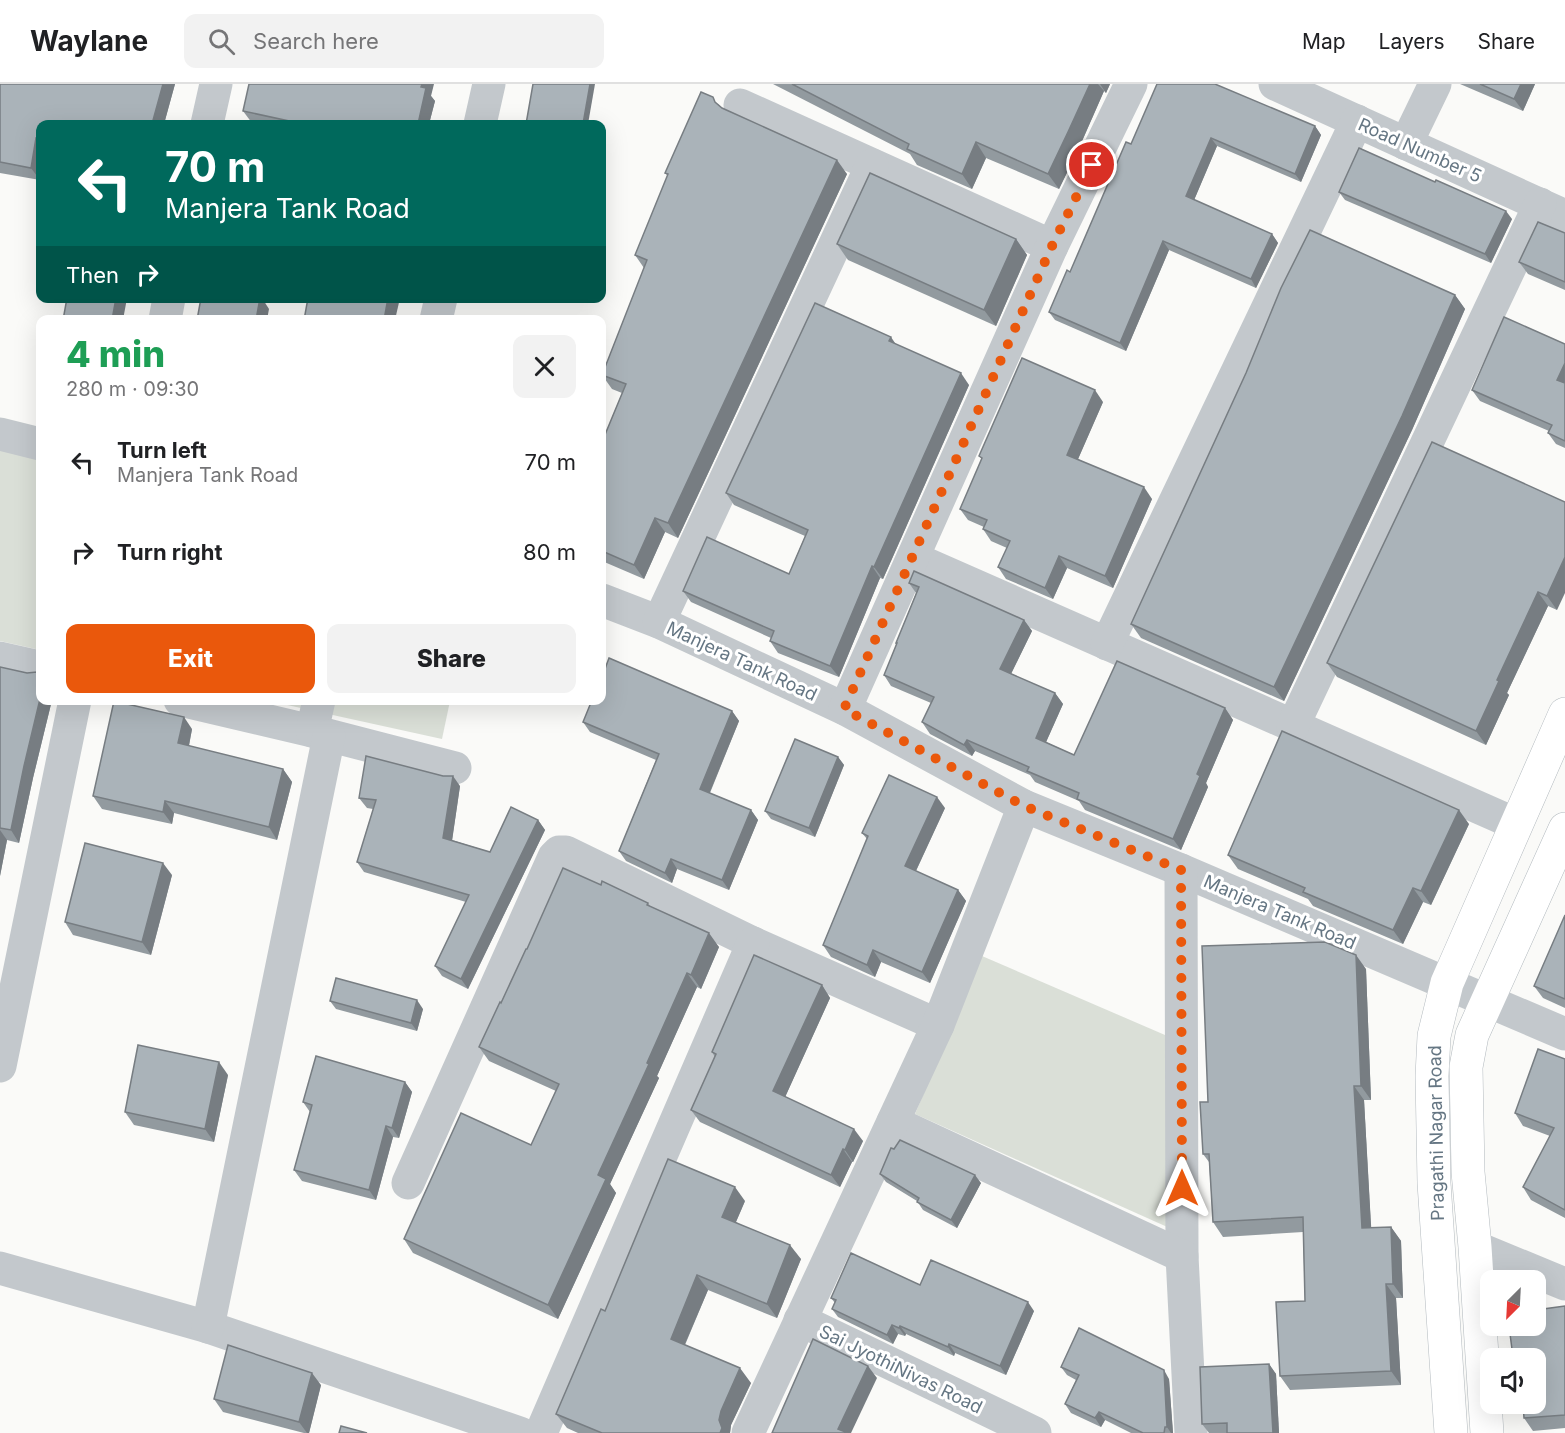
<!DOCTYPE html>
<html lang="en">
<head>
<meta charset="utf-8">
<style>
  :root { --surface:#fff; --page:#f2f2f2; --text:#202124; --muted:#757577; --line:#e0e0e0; --accent:#ea580c }
  body { margin:0; font-family:Inter,sans-serif; background:var(--page); color:var(--text); height:100vh; display:flex; flex-direction:column; font-size:22px; white-space:nowrap }
  * { box-sizing:border-box; margin:0 }
  p { font-size:20px; color:var(--muted) }
  .icon { flex:none; width:33px; height:33px; fill:none; stroke:currentColor; stroke-width:2; stroke-linecap:round; stroke-linejoin:round }
  .map { position:relative; flex:1; overflow:hidden }
  .drawer { position:absolute; left:36px; top:231px; width:570px; height:390px; display:flex; flex-direction:column; background:var(--surface); border-radius:12px; box-shadow:0 6px 24px #0002 }
  .drawer>* { flex:none }
  .top-card { position:absolute; left:36px; top:36px; width:570px; height:183px; border-radius:12px; box-shadow:0 6px 24px #0002; background:#00695c; color:#fff; overflow:hidden }
  .needle { width:39px; rotate:204deg }
  .fabs { position:absolute; left:1480px; top:1186px; display:grid; gap:12px }
  .fabs a { display:grid; place-items:center; width:66px; height:66px; border-radius:12px; background:var(--surface); box-shadow:0 6px 24px #0002; font-size:30px }
  .pin { position:absolute; display:grid; place-items:center; width:51px; height:51px; color:#fff; margin:-26px; border:3px solid #fff; border-radius:50%; box-shadow:0 2px 6px #0007 }
  .me { position:absolute; width:66px; margin:-33px; rotate:0deg; stroke-linejoin:round; filter:drop-shadow(0 0 4px #0008) }
  .turn { display:flex; align-items:center; gap:21px; height:126px; padding:0 30px; font-size:27px }
  .turn .icon { width:78px; height:78px; stroke-width:2.5 }
  .turn b { display:block; font-size:42px; line-height:51px }
  .then { display:flex; align-items:center; height:57px; padding:0 30px; background:#0003; gap:12px; font-size:22px }
  .round { display:grid; place-items:center; flex:none; width:63px; height:63px; border-radius:12px; background:var(--page) }
  .head { display:flex; align-items:center; justify-content:space-between; height:102px; padding:0 30px }
  h1 { font-size:36px; font-weight:800; line-height:45px; color:#1e9e55 }
  .primary-button { display:flex; gap:12px; margin-top:auto; padding:12px 30px }
  .primary-button a { flex:1; height:69px; border-radius:12px; background:var(--accent); color:#fff; font-size:24px; font-weight:800; line-height:69px; text-align:center }
  .primary-button a+a { background:var(--page); color:var(--text) }
  ul { padding:0; list-style:none }
  li { display:flex; align-items:center; gap:18px; height:90px; padding:0 30px }
  li div { flex:1 }
  li b { display:block; font-size:22px }
  li em { font-style:normal }
  header { display:flex; align-items:center; gap:36px; box-sizing:border-box; height:84px; padding:0 30px; background:var(--surface); border-bottom:2px solid var(--line) }
  header strong { font-size:28px }
  nav { display:flex; gap:33px; margin-inline-start:auto; font-size:21px }
  .search { width:420px; height:54px; background:var(--page); display:flex; align-items:center; gap:15px; box-sizing:border-box; padding:0 21px; border-radius:12px; color:var(--muted); font-size:22px }
  .map>svg:first-child { display:block }
  .green { fill:#dadfd7 }
  .lines { fill:none; stroke-linecap:round; stroke-linejoin:round }
  .secondary-casing { stroke:#b3babf; stroke-width:34 }
  .street { stroke:#c3c8cc; stroke-width:33 }
  .secondary { stroke:#fff; stroke-width:33 }
  .wall { fill:#929a9f }
  .shaded-wall { fill:#777d82 }
  .building { fill:#aab3b9; stroke:#777d82; stroke-width:1.5 }
  .route { stroke:#ea580c; stroke-width:10; stroke-dasharray:0 18 }
  .labels { text-anchor:middle; dominant-baseline:central; stroke-width:6; stroke-linejoin:round; paint-order:stroke }
  .street-label { font-size:18px; fill:#657683; stroke:#fff }
</style>
</head>
<body>
<header>
<strong>Waylane</strong>
<div class="search"><svg class="icon" aria-label="search" viewBox="0 0 24 24"><circle cx="10" cy="10" r="6"/><path d="M15 15l6 6"/></svg>Search here</div>
<nav><a>Map</a><a>Layers</a><a>Share</a></nav>
</header>
<div class="map">
<svg width="1565" height="1349" viewBox="0 0 1565 1349">
  <rect width="100%" height="100%" fill="#fafaf8"/>
  <g class="green">
    <polygon points="0,361 40,370 40,566 0,557"/>
    <polygon points="269,617 450,617 442,655"/>
    <polygon points="982,872 1165,951 1174,1146 915,1030"/>
  </g>
  <g class="lines">
    <defs>
      <g id="secondary">
        <polyline points="1451,1349 1434,1099 1432,992 1434,952 1447,899 1565,630"/>
        <polyline points="1487,1349 1475,1163 1468,1088 1466,983 1472,951 1565,745"/>
      </g>
    </defs>
    <use href="#secondary" class="secondary-casing"/>
    <g class="street">
      <polyline points="1275,0 1565,132"/>
      <polyline points="740,21 1052,162"/>
      <polyline points="207,40 216,0"/>
      <polyline points="480,40 489,0"/>
      <polyline points="1406,60 1435,0"/>
      <polyline points="165,236 169,214"/>
      <polyline points="436,236 441,214"/>
      <polyline points="0,350 40,360"/>
      <polyline points="913,474 1516,740"/>
      <polyline points="602,516 659,538 845,625 1024,722 1181,786 1565,950"/>
      <polyline points="659,538 872,81"/>
      <polyline points="1107,560 1357,37"/>
      <polyline points="0,574 40,583"/>
      <polyline points="180,616 312,647 455,684"/>
      <polyline points="845,625 1052,162 1131,0"/>
      <polyline points="1293,642 1540,120"/>
      <polyline points="312,647 319,616"/>
      <polyline points="1181,786 1182,1172 1191,1349"/>
      <polyline points="0,982 75,616"/>
      <polyline points="893,1038 1182,1172"/>
      <polyline points="408,1099 554,773 559,768 566,768 753,859 938,941"/>
      <polyline points="1475,1163 1565,1200"/>
      <polyline points="0,1184 208,1243 520,1349"/>
      <polyline points="800,1236 1035,1349"/>
      <polyline points="208,1243 329,652"/>
      <polyline points="541,1349 753,859"/>
      <polyline points="748,1349 938,941 1024,722"/>
    </g>
    <use href="#secondary" class="secondary"/>
  </g>
  <g class="wall">
    <polygon points="0,0 175,0 164,40 40,40 40,96 0,89"/>
    <polygon points="773,0 1110,0 1106,9 1104,7 1079,64 1059,105 986,74 972,105 917,81 910,70"/>
    <polygon points="1460,0 1535,0 1523,27"/>
    <polygon points="431,12 435,17 429,40 256,40 252,39 243,27"/>
    <polygon points="718,20 722,24 847,90 678,454 665,448 644,495 602,477 602,358 622,309 612,305 602,291 644,184 635,171 668,92 665,89"/>
    <polygon points="1315,42 1321,51 1301,98 1217,62 1194,116 1272,150 1278,159 1256,204 1169,166 1126,267 1055,236 1049,228 1070,188 1131,60"/>
    <polygon points="1339,108 1512,135 1491,179 1345,116"/>
    <polygon points="1565,149 1565,206 1528,190 1519,178"/>
    <polygon points="1016,155 1027,171 996,242 848,176 837,160"/>
    <polygon points="1455,211 1465,225 1412,346 1284,617 1141,554 1131,540"/>
    <polygon points="896,260 969,301 883,495 880,494 839,593 778,569 770,557 771,554 691,518 683,507 789,490 805,452 734,421 726,409"/>
    <polygon points="1565,260 1565,364 1556,360 1548,349 1549,347 1480,317 1472,306"/>
    <polygon points="1103,318 1078,375 1152,415 1113,504 1067,484 1053,515 1006,495 998,483 1007,464 991,457 983,445 984,443 968,436 960,425 982,375 979,372"/>
    <polygon points="1565,418 1557,526 1548,522 1507,609 1509,611 1486,661 1337,593 1327,579"/>
    <polygon points="909,499 1024,536 1032,547 1011,590 1055,609 1063,620 1046,658 1074,671 1225,624 1233,636 1206,699 1208,703 1181,766 1085,726 1079,717 1035,698 1030,691 975,667 972,672 930,650 922,638 931,619 891,602 884,591 897,560 896,559 916,509"/>
    <polygon points="0,583 40,616 52,616 33,694 19,759 7,756 0,792"/>
    <polygon points="732,627 739,637 710,709 751,726 758,736 729,806 677,785 672,799 626,777 619,767 656,676 590,648 583,638"/>
    <polygon points="192,645 189,662 283,685 292,698 277,756 174,729 172,740 102,725 93,712"/>
    <polygon points="838,673 844,681 815,753 771,735 765,727"/>
    <polygon points="460,702 452,756 490,768 538,736 545,746 468,905 442,892 435,882 466,818 364,788 357,778 373,725 367,724 359,714"/>
    <polygon points="945,724 916,787 958,806 966,817 930,899 881,878 875,893 831,873 823,861 867,755 862,749"/>
    <polygon points="1469,740 1431,821 1423,818 1403,860 1313,822 1308,815 1238,785 1228,771"/>
    <polygon points="172,791 151,871 73,851 65,838"/>
    <polygon points="648,819 650,822 719,863 701,905 697,903 657,992 659,994 610,1100 616,1109 558,1235 413,1169 404,1155 531,1061 556,1007 489,977 479,963 527,865"/>
    <polygon points="1565,831 1565,924 1543,914 1534,902"/>
    <polygon points="1366,885 1371,1016 1364,1016 1371,1144 1391,1143 1401,1157 1403,1214 1396,1214 1401,1301 1290,1306 1280,1292 1305,1217 1303,1148 1223,1153 1213,1138 1209,1078 1203,1070 1208,1018"/>
    <polygon points="822,901 830,914 785,1013 863,1057 853,1078 852,1078 840,1103 700,1038 691,1026 715,973 712,968"/>
    <polygon points="330,917 423,925 417,947 336,925"/>
    <polygon points="1565,975 1565,1134 1531,1116 1523,1103 1550,1052 1523,1042 1515,1029"/>
    <polygon points="228,991 214,1058 134,1041 125,1028"/>
    <polygon points="405,998 412,1008 399,1054 393,1053 376,1116 302,1097 294,1086 310,1028 303,1018"/>
    <polygon points="880,1090 981,1099 957,1144 923,1126 917,1117 886,1098"/>
    <polygon points="745,1117 736,1138 801,1175 777,1234 708,1206 685,1261 751,1299 731,1341 730,1349 578,1349 567,1344 556,1330 605,1227"/>
    <polygon points="920,1201 1034,1227 1006,1291 955,1269 954,1272 906,1250 905,1252 898,1250 893,1260 838,1233 832,1225 835,1219 831,1214"/>
    <polygon points="1565,1222 1565,1344 1533,1347 1524,1334 1536,1275 1515,1275 1513,1273"/>
    <polygon points="1269,1280 1276,1290 1279,1349 1209,1349 1202,1340"/>
    <polygon points="1061,1283 1169,1295 1173,1349 1131,1349 1105,1336 1101,1343 1071,1329 1065,1320 1076,1296 1067,1291"/>
    <polygon points="321,1301 309,1349 304,1349 223,1328 214,1315"/>
  </g>
  <g class="shaded-wall">
    <polygon points="163,0 175,0 164,40 152,40"/>
    <polygon points="422,0 434,0 431,12 435,17 429,40 418,40"/>
    <polygon points="590,0 595,0 588,40 583,40"/>
    <polygon points="1090,0 1098,0 1104,7 1079,64 1059,105 1048,90"/>
    <polygon points="1100,0 1110,0 1106,9"/>
    <polygon points="1521,0 1535,0 1523,27 1514,15"/>
    <polygon points="1315,42 1321,51 1301,98 1295,90"/>
    <polygon points="36,54 40,60 40,96 31,84"/>
    <polygon points="1211,54 1217,62 1192,121 1186,112"/>
    <polygon points="976,58 986,74 972,105 962,90"/>
    <polygon points="837,76 847,90 678,454 668,439"/>
    <polygon points="1506,127 1512,135 1491,179 1485,170"/>
    <polygon points="1272,150 1278,159 1256,204 1251,195"/>
    <polygon points="1016,155 1027,171 996,242 984,226"/>
    <polygon points="1163,157 1169,166 1126,267 1120,259"/>
    <polygon points="1455,211 1465,225 1412,346 1284,617 1274,603"/>
    <polygon points="116,214 127,214 123,236 112,236"/>
    <polygon points="260,214 262,214 269,225 267,236 256,236"/>
    <polygon points="388,214 400,214 395,236 384,236"/>
    <polygon points="891,253 899,265 889,257"/>
    <polygon points="1565,279 1565,307 1557,296"/>
    <polygon points="961,289 969,301 883,495 874,483"/>
    <polygon points="1095,306 1103,318 1075,382 1067,371"/>
    <polygon points="1144,403 1152,415 1113,504 1105,492"/>
    <polygon points="655,434 665,448 644,495 634,481"/>
    <polygon points="1059,472 1067,484 1053,515 1045,504"/>
    <polygon points="1565,473 1565,509 1557,526 1547,512"/>
    <polygon points="872,482 880,494 839,593 830,582"/>
    <polygon points="1538,508 1548,522 1507,609 1509,611 1486,661 1476,647 1497,596"/>
    <polygon points="1024,536 1032,547 1008,596 1000,585"/>
    <polygon points="1055,609 1063,620 1043,665 1036,654"/>
    <polygon points="40,616 52,616 33,694 19,759 11,746 24,682"/>
    <polygon points="1225,624 1233,636 1206,699 1208,703 1181,766 1173,755 1197,690"/>
    <polygon points="732,627 739,637 707,715 700,705"/>
    <polygon points="184,633 192,645 187,671 178,659"/>
    <polygon points="967,656 975,667 972,672 964,661"/>
    <polygon points="838,673 844,681 815,753 809,744"/>
    <polygon points="283,685 292,698 277,756 269,743"/>
    <polygon points="453,692 460,702 451,764 443,754"/>
    <polygon points="937,713 945,724 913,793 905,782"/>
    <polygon points="165,717 174,729 172,740 163,728"/>
    <polygon points="751,726 758,736 729,806 722,796"/>
    <polygon points="1459,726 1469,740 1431,821 1421,807"/>
    <polygon points="538,736 545,746 468,905 461,895"/>
    <polygon points="0,746 7,756 0,792"/>
    <polygon points="671,775 677,785 672,799 665,789"/>
    <polygon points="163,779 172,791 151,871 142,858"/>
    <polygon points="1413,804 1423,818 1403,860 1393,846"/>
    <polygon points="958,806 966,817 930,899 922,888"/>
    <polygon points="709,849 719,863 701,905 691,891"/>
    <polygon points="873,866 881,878 875,893 867,881"/>
    <polygon points="1356,871 1366,885 1371,1016 1361,1002"/>
    <polygon points="687,889 697,903 657,992 659,994 610,1100 616,1109 558,1235 548,1221 598,1091"/>
    <polygon points="822,901 830,914 782,1020 773,1007"/>
    <polygon points="417,916 423,925 417,947 411,939"/>
    <polygon points="219,978 228,991 214,1058 205,1045"/>
    <polygon points="405,998 412,1008 399,1054 392,1044"/>
    <polygon points="1354,1002 1364,1016 1372,1158 1362,1144"/>
    <polygon points="386,1042 393,1053 376,1116 369,1106"/>
    <polygon points="854,1045 863,1057 853,1078 845,1066"/>
    <polygon points="843,1065 852,1078 840,1103 831,1091"/>
    <polygon points="975,1091 981,1099 957,1144 951,1136"/>
    <polygon points="735,1103 745,1117 732,1147 722,1133"/>
    <polygon points="1391,1143 1401,1157 1403,1214 1393,1200"/>
    <polygon points="790,1161 801,1175 777,1234 767,1220"/>
    <polygon points="697,1191 708,1206 681,1269 671,1255"/>
    <polygon points="1386,1200 1396,1214 1401,1301 1391,1287"/>
    <polygon points="1028,1218 1034,1227 1006,1291 1000,1282"/>
    <polygon points="892,1241 898,1250 893,1260 887,1251"/>
    <polygon points="900,1242 906,1250 905,1252 899,1244"/>
    <polygon points="949,1260 955,1269 954,1272 948,1263"/>
    <polygon points="1269,1280 1276,1290 1279,1349 1273,1349"/>
    <polygon points="868,1282 877,1294 851,1349 842,1349 838,1345"/>
    <polygon points="740,1284 751,1299 731,1341 730,1349 720,1349 719,1336 721,1327"/>
    <polygon points="1164,1286 1169,1295 1173,1349 1171,1349 1167,1343"/>
    <polygon points="312,1289 321,1301 309,1349 307,1349 299,1338"/>
    <polygon points="1099,1328 1105,1336 1101,1343 1095,1334"/>
  </g>
  <g class="building">
    <polygon points="0,0 163,0 152,40 40,40 40,55 36,54 31,84 0,78"/>
    <polygon points="249,0 422,0 421,3 426,4 418,40 303,40 243,27"/>
    <polygon points="533,0 590,0 583,40 526,40"/>
    <polygon points="792,0 1090,0 1068,48 1048,90 976,58 962,90 907,65 909,60"/>
    <polygon points="1157,0 1215,0 1315,42 1295,90 1211,54 1186,112 1272,150 1251,195 1163,157 1120,259 1049,228 1067,186 1070,188 1126,58 1131,60"/>
    <polygon points="1480,0 1521,0 1514,15"/>
    <polygon points="701,8 713,13 715,18 722,24 837,76 668,439 655,434 634,481 602,467 602,422 605,413 602,412 602,358 626,300 602,291 647,176 635,171 668,90 665,89"/>
    <polygon points="1359,64 1435,98 1436,96 1506,127 1485,170 1339,108"/>
    <polygon points="870,89 1016,155 984,226 837,160"/>
    <polygon points="1538,138 1565,149 1565,198 1519,178"/>
    <polygon points="1310,146 1455,211 1402,332 1274,603 1131,540 1246,289 1281,204"/>
    <polygon points="67,214 116,214 112,236 63,236"/>
    <polygon points="201,214 260,214 256,236 197,236"/>
    <polygon points="308,214 388,214 384,236 304,236"/>
    <polygon points="815,219 891,253 889,257 961,289 874,483 872,482 830,582 770,557 774,547 683,507 707,453 789,490 808,446 726,409"/>
    <polygon points="1504,233 1565,260 1565,279 1557,296 1565,299 1565,357 1548,349 1552,341 1472,306"/>
    <polygon points="1022,274 1095,306 1067,371 1144,403 1105,492 1059,472 1045,504 998,483 1010,457 983,445 987,436 960,425 982,374 979,372"/>
    <polygon points="1432,358 1565,418 1565,473 1547,512 1538,508 1497,596 1499,597 1476,647 1327,579"/>
    <polygon points="914,487 1024,536 1000,585 1055,609 1036,654 1074,671 1117,577 1225,624 1197,690 1200,692 1173,755 1077,715 1079,709 1027,687 1029,683 967,656 964,661 922,638 934,613 884,591 897,559 896,559 919,503 909,499"/>
    <polygon points="609,574 732,627 700,705 751,726 722,796 671,775 665,789 619,767 659,670 583,638 592,616 602,616 602,593"/>
    <polygon points="0,583 27,589 37,588 40,589 40,615 24,682 11,746 0,744"/>
    <polygon points="114,617 184,633 178,659 283,685 269,743 165,717 163,728 93,712"/>
    <polygon points="1282,647 1459,726 1421,807 1413,804 1393,846 1303,808 1305,804 1228,771"/>
    <polygon points="795,655 838,673 809,744 765,727"/>
    <polygon points="366,672 443,692 453,692 443,754 490,768 511,723 538,736 461,895 435,882 469,811 357,778 376,716 359,714"/>
    <polygon points="889,691 937,713 905,782 958,806 922,888 873,866 867,881 823,861 868,752 862,749"/>
    <polygon points="85,759 163,779 142,858 65,838"/>
    <polygon points="563,784 601,801 602,797 648,819 647,821 709,849 691,891 687,889 647,979 649,980 598,1091 606,1095 548,1221 404,1155 461,1029 531,1061 559,1000 479,963 500,918 501,919 526,865 527,865"/>
    <polygon points="1565,831 1565,915 1534,902"/>
    <polygon points="1325,858 1356,871 1361,1002 1354,1002 1362,1144 1391,1143 1393,1200 1386,1200 1391,1287 1280,1292 1276,1218 1305,1217 1303,1133 1213,1138 1209,1070 1203,1070 1200,1018 1208,1018 1202,862"/>
    <polygon points="754,871 822,901 773,1007 854,1045 845,1066 843,1065 831,1091 691,1026 716,970 712,968"/>
    <polygon points="336,894 417,916 411,939 330,917"/>
    <polygon points="138,961 219,978 205,1045 125,1028"/>
    <polygon points="1538,965 1565,975 1565,1126 1523,1103 1554,1044 1515,1029"/>
    <polygon points="316,972 405,998 392,1044 386,1042 369,1106 294,1086 312,1021 303,1018"/>
    <polygon points="900,1056 975,1091 951,1136 917,1118 919,1114 880,1090 891,1064 894,1065"/>
    <polygon points="668,1075 735,1103 722,1133 790,1161 767,1220 697,1191 671,1255 740,1284 721,1327 719,1336 722,1344 720,1349 602,1349 556,1330 601,1225 605,1227"/>
    <polygon points="851,1169 920,1201 931,1176 1028,1218 1000,1282 949,1260 948,1263 900,1242 899,1244 892,1241 887,1251 832,1225 836,1216 831,1214"/>
    <polygon points="1565,1222 1565,1331 1524,1334 1523,1320 1536,1320 1536,1275 1519,1275 1519,1272 1513,1273 1509,1242 1536,1242 1536,1226"/>
    <polygon points="1079,1244 1164,1286 1167,1343 1165,1343 1164,1349 1143,1349 1099,1328 1095,1334 1065,1320 1079,1291 1061,1283"/>
    <polygon points="813,1255 868,1282 838,1345 848,1349 772,1349"/>
    <polygon points="228,1261 312,1289 299,1338 214,1315"/>
    <polygon points="1269,1280 1273,1349 1227,1349 1227,1339 1202,1340 1200,1283"/>
    <polygon points="341,1342 367,1349 339,1349"/>
  </g>
  <g class="lines">
    <polyline class="route" points="1092,81 1052,162 844,625 1024,722 1181,786 1182,1104"/>
  </g>
  <g class="labels">
    <g class="street-label">
      <text transform="translate(1420 66) rotate(24)">Road Number 5</text>
      <text transform="translate(742 577) rotate(25)">Manjera Tank Road</text>
      <text transform="translate(1280 828) rotate(23)">Manjera Tank Road</text>
      <text transform="translate(1436 1049) rotate(-91)">Pragathi Nagar Road</text>
      <text transform="translate(901 1285) rotate(26)">Sai JyothiNivas Road</text>
    </g>
  </g>
</svg>
<div class="fabs">
<a><svg class="needle" viewBox="-14 -14 28 28"><path d="M0-13l5 13h-10z" fill="#e53935"/><path d="M0 13l5-13h-10z" fill="#757577"/></svg></a>
<a><svg class="icon" aria-label="sound" viewBox="0 0 24 24"><path d="M4 9h4l5-4v14l-5-4H4zM17 9q2 3 0 6"/></svg></a>
</div>
<div class="pin" style="left:1092px;top:81px;background:#d93025"><svg class="icon" aria-label="arrive" viewBox="0 0 24 24"><path d="M6 21V4h12l-3 4 3 4H6"/></svg></div>
<svg class="me" style="left:1182px;top:1104px" viewBox="-20 -20 40 40"><path d="M0-17L14 15 0 8-14 15z" fill="#ea580c" stroke="#fff" stroke-width="4"/></svg>
<div class="top-card">
<div class="turn"><svg class="icon" aria-label="left" viewBox="0 0 24 24"><path d="M17 20v-9H6M10 6l-5 5 5 5"/></svg><div><b>70 m</b>Manjera Tank Road</div></div>
<div class="then">Then<svg class="icon" aria-label="right" viewBox="0 0 24 24"><path d="M7 20v-9h11M14 6l5 5-5 5"/></svg></div>
</div>
<section class="drawer">
<div class="head"><div><h1>4 min</h1><p>280 m · 09:30</p></div><a class="round"><svg class="icon" aria-label="close" viewBox="0 0 24 24"><path d="M6 6l12 12M18 6L6 18"/></svg></a></div>
<ul>
<li><svg class="icon" aria-label="left" viewBox="0 0 24 24"><path d="M17 20v-9H6M10 6l-5 5 5 5"/></svg><div><b>Turn left</b><p>Manjera Tank Road</p></div><em>70 m</em></li>
<li><svg class="icon" aria-label="right" viewBox="0 0 24 24"><path d="M7 20v-9h11M14 6l5 5-5 5"/></svg><div><b>Turn right</b></div><em>80 m</em></li>
</ul>
<div class="primary-button"><a>Exit</a><a>Share</a></div>
</section>
</div>
</body>
</html>
